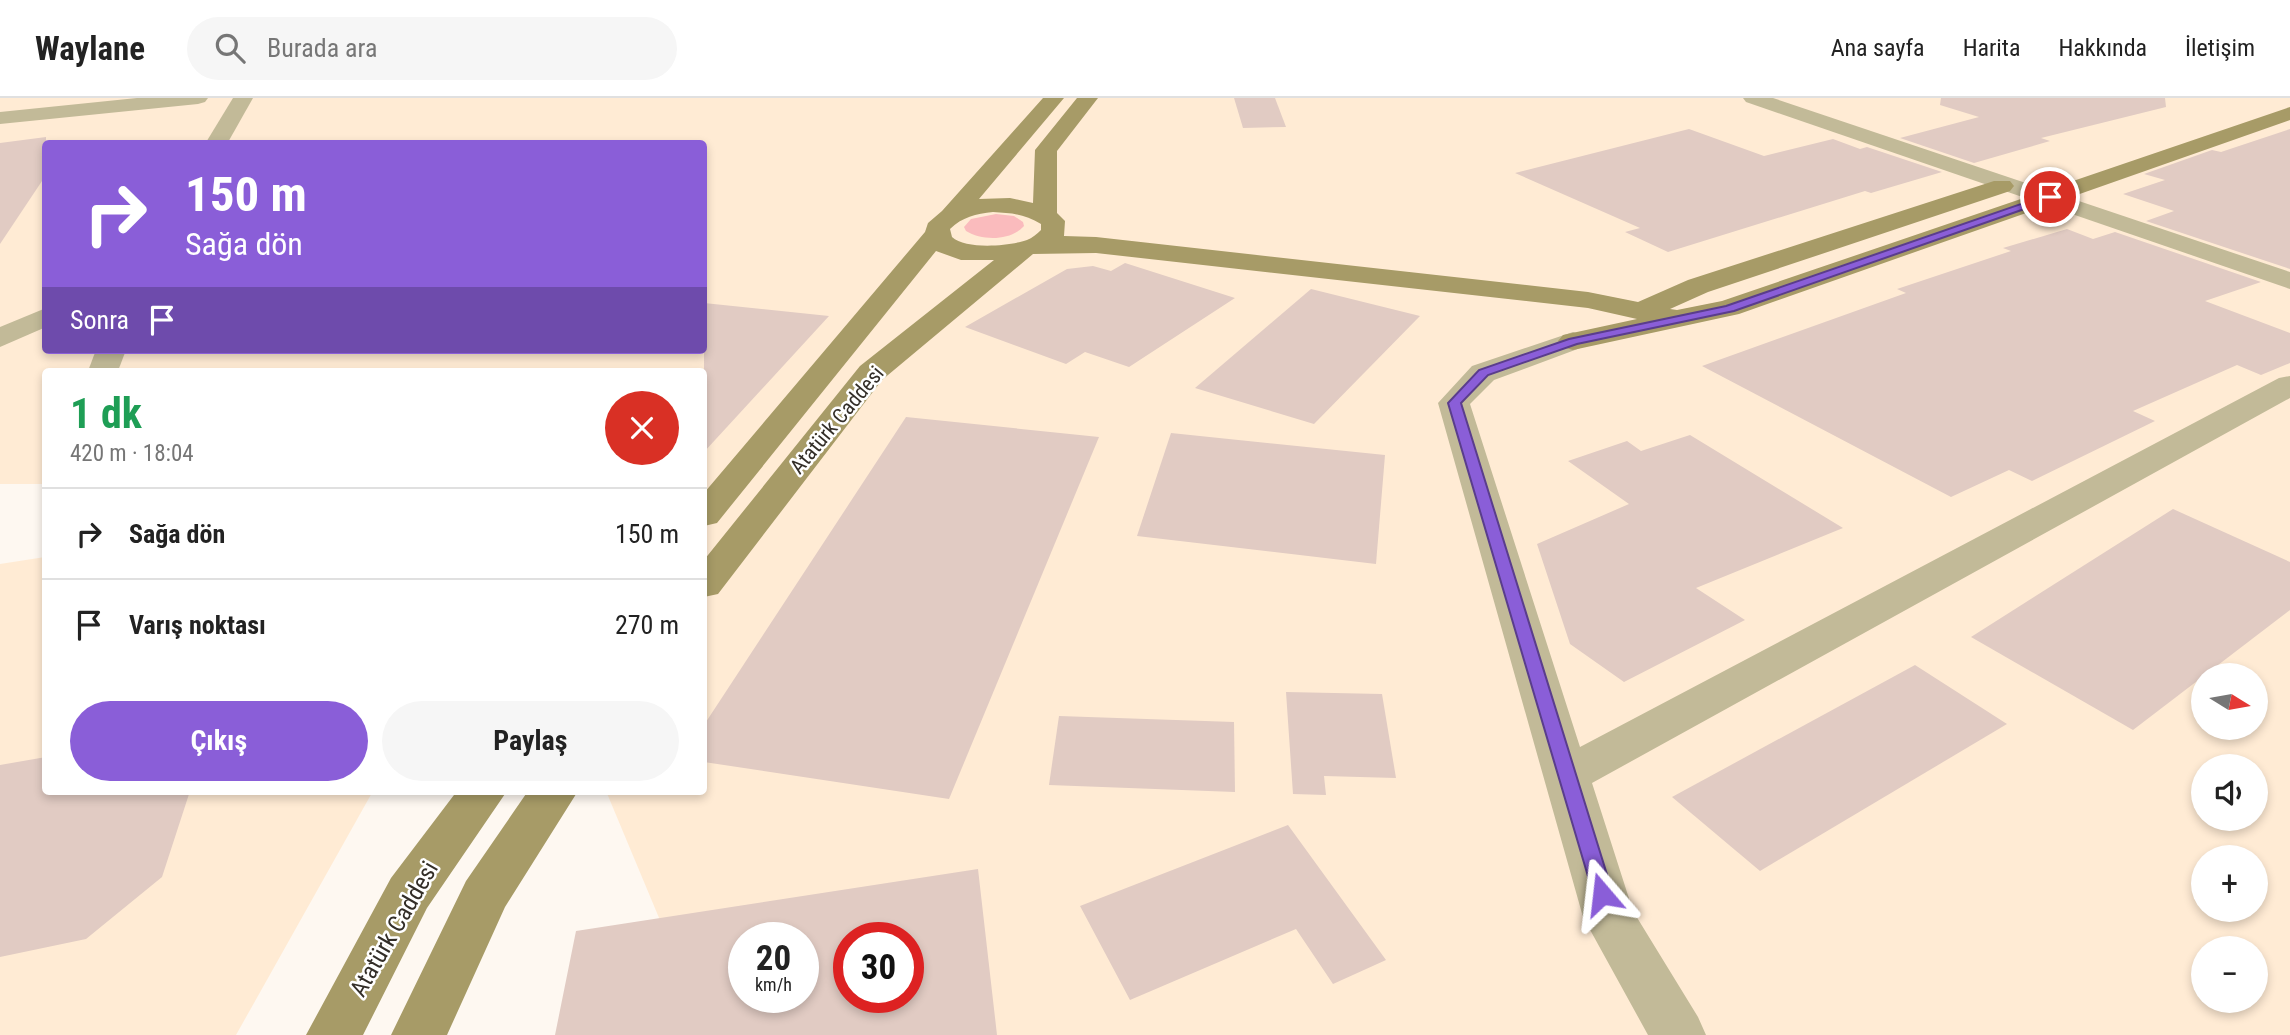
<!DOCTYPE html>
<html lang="tr">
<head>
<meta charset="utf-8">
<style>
  :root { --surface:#fff; --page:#f6f6f6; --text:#222; --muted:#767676; --line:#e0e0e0; --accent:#8a5ed8 }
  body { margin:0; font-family:"Roboto Condensed",sans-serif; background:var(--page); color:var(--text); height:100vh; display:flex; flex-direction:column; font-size:26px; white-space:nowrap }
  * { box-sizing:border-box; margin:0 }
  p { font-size:23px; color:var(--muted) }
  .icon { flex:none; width:38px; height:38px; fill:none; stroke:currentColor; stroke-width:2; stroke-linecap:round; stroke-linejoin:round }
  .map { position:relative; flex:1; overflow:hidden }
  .details { position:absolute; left:42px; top:270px; width:665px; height:427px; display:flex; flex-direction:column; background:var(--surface); border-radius:7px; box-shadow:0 4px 10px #0003 }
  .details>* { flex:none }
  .guide { position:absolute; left:42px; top:42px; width:665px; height:214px; border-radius:7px; box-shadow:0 4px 10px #0003; background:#8a5ed8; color:#fff; overflow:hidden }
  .needle { width:46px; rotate:101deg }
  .controls { position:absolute; left:2191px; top:565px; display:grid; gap:14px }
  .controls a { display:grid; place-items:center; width:77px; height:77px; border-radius:50%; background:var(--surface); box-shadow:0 4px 10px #0003; font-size:35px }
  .speed { position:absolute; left:728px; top:824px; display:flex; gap:14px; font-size:35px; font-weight:700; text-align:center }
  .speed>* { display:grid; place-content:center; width:91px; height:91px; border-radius:50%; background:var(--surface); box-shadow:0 4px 10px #0003; line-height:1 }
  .speed small { font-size:18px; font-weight:400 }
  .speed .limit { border:10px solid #d22; background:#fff; color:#111 }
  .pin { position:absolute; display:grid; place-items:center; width:60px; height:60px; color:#fff; margin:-30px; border:4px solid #fff; border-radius:50%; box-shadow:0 2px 7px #0007 }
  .me { position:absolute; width:77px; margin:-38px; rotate:343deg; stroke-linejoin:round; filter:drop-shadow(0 0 5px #0008) }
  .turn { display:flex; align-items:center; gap:24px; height:147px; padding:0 28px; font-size:32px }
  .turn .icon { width:91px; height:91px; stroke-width:2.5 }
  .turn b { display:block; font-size:49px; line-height:60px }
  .then { display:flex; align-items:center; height:66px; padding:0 28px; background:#0003; gap:14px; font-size:26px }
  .round { display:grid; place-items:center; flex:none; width:74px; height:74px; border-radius:37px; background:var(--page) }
  .head { display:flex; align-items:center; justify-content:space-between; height:119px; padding:0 28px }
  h1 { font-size:42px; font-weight:700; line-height:52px; color:#1e9e55 }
  .primary-button { display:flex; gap:14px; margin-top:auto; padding:14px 28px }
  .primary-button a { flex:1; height:80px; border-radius:42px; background:var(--accent); color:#fff; font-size:28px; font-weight:700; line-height:80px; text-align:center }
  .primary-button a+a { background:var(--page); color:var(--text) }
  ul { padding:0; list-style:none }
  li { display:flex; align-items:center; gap:21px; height:91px; padding:0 28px; border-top:2px solid var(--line) }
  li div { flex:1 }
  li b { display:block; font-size:26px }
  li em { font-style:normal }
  header { display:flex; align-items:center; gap:42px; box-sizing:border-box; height:98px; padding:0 35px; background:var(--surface); border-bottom:2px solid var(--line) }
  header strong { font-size:33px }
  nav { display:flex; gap:38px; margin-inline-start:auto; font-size:24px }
  .search { width:490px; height:63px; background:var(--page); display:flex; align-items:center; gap:18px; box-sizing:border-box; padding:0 24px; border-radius:38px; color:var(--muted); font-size:26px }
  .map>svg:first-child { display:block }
  .built { fill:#ffebd4; fill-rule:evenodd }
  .green { fill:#fabbbd }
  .building { fill:#e1cbc3; fill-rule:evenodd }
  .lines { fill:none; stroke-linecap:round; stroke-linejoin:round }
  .street { fill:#c2ba98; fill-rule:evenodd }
  .secondary { fill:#a79b67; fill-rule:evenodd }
  .route { fill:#8a5ed8; stroke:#5a3d8c; stroke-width:2 }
  .labels { text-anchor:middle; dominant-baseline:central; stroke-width:5; stroke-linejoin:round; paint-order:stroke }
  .street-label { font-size:21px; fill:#332e28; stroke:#fff }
  .near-street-label { font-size:24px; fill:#332e28; stroke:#fff }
</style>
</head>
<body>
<header>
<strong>Waylane</strong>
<div class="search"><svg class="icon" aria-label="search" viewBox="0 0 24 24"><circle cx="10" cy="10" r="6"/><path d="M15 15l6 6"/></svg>Burada ara</div>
<nav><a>Ana sayfa</a><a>Harita</a><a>Hakkında</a><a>İletişim</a></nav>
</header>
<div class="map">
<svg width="2290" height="937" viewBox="0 0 2290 937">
  <rect width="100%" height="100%" fill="#fef8f1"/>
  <g class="built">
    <path d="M0,0H2290V937H641L662,827L606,693H704V273H46L45,386H0ZM46,46H704V252H46ZM2203,578H2256V630H2203ZM2203,668H2256V721H2203ZM2203,760H2256V812H2203ZM744,840H803V900H744ZM849,840H908V900H849ZM2203,850H2256V903H2203Z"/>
    <polygon points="45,459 46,693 373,693 236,937 0,937 0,466"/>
  </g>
  <path class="green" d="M996,116L1014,118L1023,124L1024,128C1011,143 982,143 966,133L964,129L971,121Z"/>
  <g class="building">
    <polygon points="1234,0 1275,0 1286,29 1243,30"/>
    <polygon points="1941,0 2165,0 2166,9 2041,40 2050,43 1974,65 1900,40 1979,19 1940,7"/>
    <polygon points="1689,31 1764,58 1833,41 1860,51 1867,49 1942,74 1871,95 1865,93 1668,154 1625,134 1640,130 1515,75"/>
    <polygon points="2290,31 2290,171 2146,123 2174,113 2123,96 2165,82 2144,76 2212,52 2221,54"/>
    <polygon points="46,39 46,77 0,146 0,45"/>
    <polygon points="2067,131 2093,141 2115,134 2261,184 2205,203 2290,235 2290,265 2261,277 2237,267 2133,313 2155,323 2032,383 2009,372 1951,399 1702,268 1906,195 1897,191 2011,153 2003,150"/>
    <polygon points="1125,165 1235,200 1129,269 1085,254 1066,266 965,229 1067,171 1093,168 1111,173"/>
    <polygon points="1311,191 1420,218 1314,326 1195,290"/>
    <polygon points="704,205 829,218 704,354"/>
    <polygon points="906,319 1099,339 949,701 704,664 704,627"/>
    <polygon points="1171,335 1385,357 1376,466 1137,438"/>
    <polygon points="1690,337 1843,430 1696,490 1745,522 1624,584 1570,546 1537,446 1629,406 1568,363 1627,343 1641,353"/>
    <polygon points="2173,411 2290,464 2290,512 2133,632 1971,539"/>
    <polygon points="1915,567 2007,626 1760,773 1672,699"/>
    <polygon points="1286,594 1382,596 1396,680 1324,678 1326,697 1293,696"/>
    <polygon points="1059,618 1234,624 1235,694 1049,687"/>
    <polygon points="46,659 46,693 190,693 162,779 86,841 0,859 0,667"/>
    <polygon points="1288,727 1386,862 1333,886 1296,831 1130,902 1080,808"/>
    <path d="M978,771L997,937H555L576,833ZM744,840H803V900H744ZM849,840H908V900H849Z"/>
  </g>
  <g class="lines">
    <g class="street">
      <polygon points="137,0 208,0 205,4 198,6 0,26 0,14"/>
      <polygon points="233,0 253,0 227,46 205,46"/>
      <polygon points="1743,0 1773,0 2290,174 2290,191 1746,4"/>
      <polygon points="46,210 46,229 0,249 0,229"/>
      <polygon points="1573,234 1583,237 1588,243 1583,249 1494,282 1470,306 1580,649 2279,280 2290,278 2290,300 1592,685 1633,813 1698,919 1706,937 1648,937 1583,819 1438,305 1472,268"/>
      <polygon points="96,252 126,252 118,273 88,273"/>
    </g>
    <g class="secondary">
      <path d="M1043,0H1064L979,101L1010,100L1033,105L1035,52L1077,0H1098L1057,53V115L1065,123L1064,138L1096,139L1588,194L1638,204L1688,182L1994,83H2010L2014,88L2010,93L1708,194L1670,211L1677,212L1722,203L2290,9V22L1739,216L1573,252L1563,249L1558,243L1563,237L1637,221L1588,210L1096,155L1033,156L882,282L718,496L704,499V462L860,268L994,162H961L936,153L717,425L704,428V395L925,134L928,125L942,113ZM993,114C1011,115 1025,116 1041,126V132C1037,136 1032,140 1027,142C1010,148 966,152 952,139L950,131C962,119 976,116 993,114Z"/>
      <polygon points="457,693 507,693 427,810 363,937 306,937 391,780"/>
      <polygon points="528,693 578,693 505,809 447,937 391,937 466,783"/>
    </g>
  </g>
  <polygon class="route" points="2050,96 2055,99 2053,101 1734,213 1577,246 1488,277 1461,305 1613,796 1610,802 1602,804 1595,802 1448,305 1479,272 1569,241 1726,208"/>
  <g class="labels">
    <g class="street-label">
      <text transform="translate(837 322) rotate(-50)">Atatürk Caddesi</text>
    </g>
    <g class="near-street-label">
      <text transform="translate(394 831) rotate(-60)">Atatürk Caddesi</text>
    </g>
  </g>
</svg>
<div class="controls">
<a><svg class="needle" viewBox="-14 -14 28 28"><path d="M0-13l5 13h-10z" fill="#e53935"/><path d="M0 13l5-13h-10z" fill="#767676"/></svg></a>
<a><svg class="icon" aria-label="sound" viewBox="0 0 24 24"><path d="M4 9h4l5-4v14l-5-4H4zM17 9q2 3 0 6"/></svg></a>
<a>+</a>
<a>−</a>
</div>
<div class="speed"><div>20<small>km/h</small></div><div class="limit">30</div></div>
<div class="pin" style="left:2050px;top:99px;background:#d93025"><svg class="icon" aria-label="arrive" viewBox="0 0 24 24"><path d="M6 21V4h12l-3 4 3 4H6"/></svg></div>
<svg class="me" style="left:1602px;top:796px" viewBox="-20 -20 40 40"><path d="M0-17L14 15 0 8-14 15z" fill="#8a5ed8" stroke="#fff" stroke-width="4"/></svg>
<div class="guide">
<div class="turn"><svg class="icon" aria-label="right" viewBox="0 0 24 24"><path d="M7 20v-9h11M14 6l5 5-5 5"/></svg><div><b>150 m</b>Sağa dön</div></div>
<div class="then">Sonra<svg class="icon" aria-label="arrive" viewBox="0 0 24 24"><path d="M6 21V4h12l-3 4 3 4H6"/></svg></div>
</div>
<section class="details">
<div class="head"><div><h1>1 dk</h1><p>420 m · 18:04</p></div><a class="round" style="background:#d93025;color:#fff"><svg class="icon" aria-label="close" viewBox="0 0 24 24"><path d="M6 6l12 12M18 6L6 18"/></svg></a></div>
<ul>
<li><svg class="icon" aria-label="right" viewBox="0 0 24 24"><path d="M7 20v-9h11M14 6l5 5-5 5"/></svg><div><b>Sağa dön</b></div><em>150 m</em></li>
<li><svg class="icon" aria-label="arrive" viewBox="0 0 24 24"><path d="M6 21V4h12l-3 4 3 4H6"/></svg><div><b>Varış noktası</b></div><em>270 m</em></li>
</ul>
<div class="primary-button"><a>Çıkış</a><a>Paylaş</a></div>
</section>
</div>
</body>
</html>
